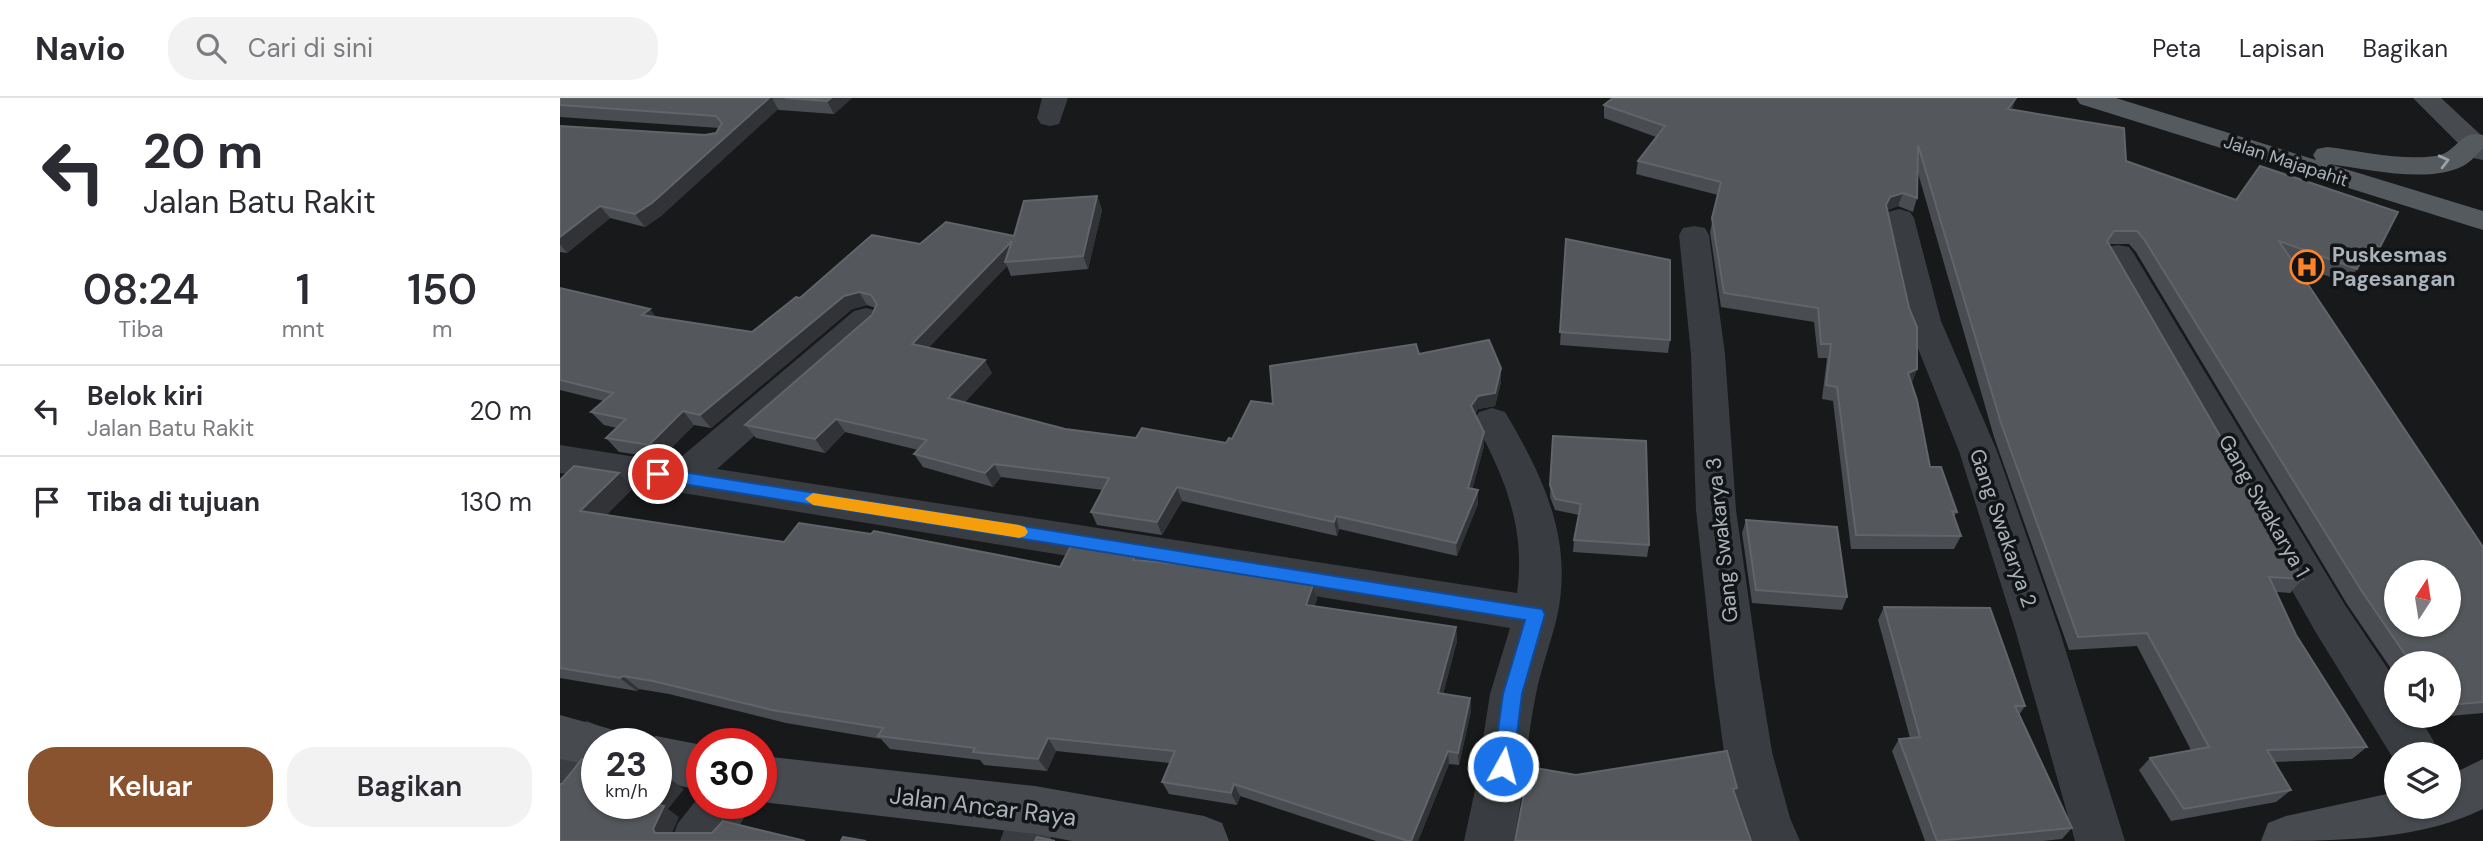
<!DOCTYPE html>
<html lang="id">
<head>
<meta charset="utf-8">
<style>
  :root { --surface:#fff; --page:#f2f2f3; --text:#2b2b33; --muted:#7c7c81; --line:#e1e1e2; --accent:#8a5330 }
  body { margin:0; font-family:"DM Sans",sans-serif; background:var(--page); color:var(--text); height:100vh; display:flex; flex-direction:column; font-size:26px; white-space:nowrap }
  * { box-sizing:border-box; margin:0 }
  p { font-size:23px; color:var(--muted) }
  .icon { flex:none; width:38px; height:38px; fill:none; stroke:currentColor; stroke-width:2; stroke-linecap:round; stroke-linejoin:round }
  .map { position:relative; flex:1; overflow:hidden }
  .details { display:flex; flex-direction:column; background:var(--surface); width:560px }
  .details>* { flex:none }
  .guide { background:#fff; color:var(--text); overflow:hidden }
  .needle { width:46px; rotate:12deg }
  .controls { position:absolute; left:1824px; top:462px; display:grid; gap:14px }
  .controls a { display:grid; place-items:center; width:77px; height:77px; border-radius:50%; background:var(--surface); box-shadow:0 2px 5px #0004; font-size:35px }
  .speed { position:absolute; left:21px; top:630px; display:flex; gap:14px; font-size:35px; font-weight:700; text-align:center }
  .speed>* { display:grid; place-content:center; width:91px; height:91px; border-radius:50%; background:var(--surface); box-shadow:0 2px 5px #0004; line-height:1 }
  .speed small { font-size:18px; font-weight:400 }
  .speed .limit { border:10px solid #d22; background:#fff; color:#111 }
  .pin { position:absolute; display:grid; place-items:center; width:60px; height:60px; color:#fff; margin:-30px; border:4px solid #fff; border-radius:50%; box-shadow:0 2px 7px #0007 }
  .me { position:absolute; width:77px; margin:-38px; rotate:7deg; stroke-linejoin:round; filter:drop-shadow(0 0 5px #0008) }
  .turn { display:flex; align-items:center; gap:24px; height:147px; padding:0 28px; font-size:32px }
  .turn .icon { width:91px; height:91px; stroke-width:2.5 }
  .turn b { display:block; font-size:49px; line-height:60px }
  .eta { display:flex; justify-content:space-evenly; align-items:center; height:119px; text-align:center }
  .eta b { font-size:42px; font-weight:600; line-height:49px }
  .primary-button { display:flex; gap:14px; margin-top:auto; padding:14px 28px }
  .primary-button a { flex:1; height:80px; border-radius:28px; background:var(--accent); color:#fff; font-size:28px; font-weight:600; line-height:80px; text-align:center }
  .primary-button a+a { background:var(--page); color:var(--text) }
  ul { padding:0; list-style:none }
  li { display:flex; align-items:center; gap:21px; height:91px; padding:0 28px; border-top:2px solid var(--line) }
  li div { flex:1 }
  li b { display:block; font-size:26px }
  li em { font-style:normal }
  header { display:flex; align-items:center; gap:42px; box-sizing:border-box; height:98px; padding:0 35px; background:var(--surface); border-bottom:2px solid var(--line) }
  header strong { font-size:33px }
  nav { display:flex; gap:38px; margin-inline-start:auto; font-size:24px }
  .search { width:490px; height:63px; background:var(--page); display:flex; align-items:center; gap:18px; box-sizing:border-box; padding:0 24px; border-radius:28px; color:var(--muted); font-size:26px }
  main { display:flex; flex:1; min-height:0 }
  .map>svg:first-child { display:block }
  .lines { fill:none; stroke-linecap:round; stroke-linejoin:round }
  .street { fill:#393c40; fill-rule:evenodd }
  .secondary { fill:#474b50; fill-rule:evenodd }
  .primary { fill:#555a5f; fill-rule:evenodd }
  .wall { fill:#494c50 }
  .shaded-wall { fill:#313336 }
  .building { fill:#54575c; stroke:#61656a; stroke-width:2; fill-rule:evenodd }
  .oneway { stroke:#99a1a9 }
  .route { fill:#1a73e8; stroke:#114b97; stroke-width:2 }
  .slow { fill:#f59e0b }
  .labels { text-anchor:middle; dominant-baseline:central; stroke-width:7; stroke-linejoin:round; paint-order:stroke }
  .far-street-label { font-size:18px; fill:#aab3bb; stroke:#131416 }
  .poi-label { font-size:21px; font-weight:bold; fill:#aab3bb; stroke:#131416; text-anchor:start }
  .street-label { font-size:21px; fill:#aab3bb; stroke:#131416 }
  .near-street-label { font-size:24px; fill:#aab3bb; stroke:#131416 }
</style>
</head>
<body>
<header>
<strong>Navio</strong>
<div class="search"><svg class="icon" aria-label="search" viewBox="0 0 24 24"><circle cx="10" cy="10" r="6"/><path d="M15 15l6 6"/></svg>Cari di sini</div>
<nav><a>Peta</a><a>Lapisan</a><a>Bagikan</a></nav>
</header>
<main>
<section class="details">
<div class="guide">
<div class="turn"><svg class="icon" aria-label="left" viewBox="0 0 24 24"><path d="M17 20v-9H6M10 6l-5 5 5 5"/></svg><div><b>20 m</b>Jalan Batu Rakit</div></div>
</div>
<div class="eta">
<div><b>08:24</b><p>Tiba</p></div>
<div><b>1</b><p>mnt</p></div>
<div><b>150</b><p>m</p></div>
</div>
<ul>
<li><svg class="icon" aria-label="left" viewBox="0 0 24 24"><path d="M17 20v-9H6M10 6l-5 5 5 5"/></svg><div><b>Belok kiri</b><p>Jalan Batu Rakit</p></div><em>20 m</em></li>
<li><svg class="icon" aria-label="arrive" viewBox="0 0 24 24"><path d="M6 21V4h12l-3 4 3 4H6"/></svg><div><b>Tiba di tujuan</b></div><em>130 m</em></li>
</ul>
<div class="primary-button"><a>Keluar</a><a>Bagikan</a></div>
</section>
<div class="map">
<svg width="1923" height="743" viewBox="0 0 1923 743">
  <rect width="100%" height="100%" fill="#18191b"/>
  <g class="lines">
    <g class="street">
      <polygon points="482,0 508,0 499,26 490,28 481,26 477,20"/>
      <polygon points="1339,111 1350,114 1354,120 1381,223 1437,353 1499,531 1565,743 1515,743 1455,531 1399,353 1347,223 1324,120 1328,114"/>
      <polygon points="1134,128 1145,130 1149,137 1165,256 1176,412 1200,580 1212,654 1230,720 1240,743 1190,743 1181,722 1164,654 1154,580 1136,412 1131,256 1119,137 1123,130"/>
      <polygon points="1558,147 1569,149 1574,156 1785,507 1836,583 1836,618 1859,618 1881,656 1836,656 1836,665 1755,533 1542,156 1547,149"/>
      <path d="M306,210L318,213L323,221L318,229L157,371L957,495C966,431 945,378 914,323L919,314L932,310L945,314C983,378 1014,442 997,519C991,545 981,570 976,596C966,644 964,694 954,743H904L915,692L930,596L950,530L0,375V347L114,365L294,213Z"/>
      <polygon points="27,623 44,630 51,645 37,646 37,670 17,695 0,702 0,642 10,630"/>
      <polygon points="475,688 493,695 500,712 490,743 440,743 457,695"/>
      <polygon points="142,695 142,705 190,705 183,722 167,743 111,743 118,725"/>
    </g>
    <g class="secondary">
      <polygon points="1853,0 1881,0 1923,39 1923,62 1913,60"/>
      <polygon points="0,617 54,632 60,646 37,646 37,669 0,661"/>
      <polygon points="96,638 142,647 142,693 96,682 96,646 78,646"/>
      <polygon points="201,658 475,688 644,718 662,725 669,743 512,743 475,736 201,704"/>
      <path d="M1923,661V711C1858,743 1775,743 1701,743L1708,725L1726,718L1836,694V709H1888V678Z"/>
    </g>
    <path class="primary" d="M1516,0H1556L1756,62L1753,57L1757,51L1767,49C1802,53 1841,63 1876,58C1897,55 1900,31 1923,37V50C1917,56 1911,64 1903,68C1868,86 1807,71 1769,66L1923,113V132L1520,6Z"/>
  </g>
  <g class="wall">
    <polygon points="0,0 292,0 274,16 219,12 218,11 101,118 85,129 50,120 7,155 0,154 0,28 145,37 156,35 159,30 0,19"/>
    <polygon points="1044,7 1452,12 1566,63 1676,102 1820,149 1810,163 1803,160 1797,171 1787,185 1734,166 1923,449 1923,615 1868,620 1867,618 1888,618 1888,565 1836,565 1836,578 1787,506 1576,154 1569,146 1548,146 1743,481 1730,495 1716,494 1736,537 1807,649 1792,661 1714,664 1731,692 1716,704 1611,723 1579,672 1590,660 1631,652 1577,548 1509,552 1434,339 1358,75 1357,100 1353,114 1338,108 1327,112 1357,271 1351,286 1370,369 1397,414 1394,419 1401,438 1394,451 1291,451 1273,303 1262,301 1267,260 1258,260 1254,224 1161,209 1150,134 1158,97 1076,76 1078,63 1096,39 1044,20"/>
    <polygon points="537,98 542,112 528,171 451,178 447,168 369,249 432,275 404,305 505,331 576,340 666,345 713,306 859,256 941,284 935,308 918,311 915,316 924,334 924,348 912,391 918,392 918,406 897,458 779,431 777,438 622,403 602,437 537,427 531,414 543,392 441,379 433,389 363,369 354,356 358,352 285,334 265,355 196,340 185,327 312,217 316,210 307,207 292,211 151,330 134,327 101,360 59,354 46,340 57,330 44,327 31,314 44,303 0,292 0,190 97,220 192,234 240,200 360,146 454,138"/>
    <polygon points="1006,141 1110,242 1108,255 1000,247"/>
    <polygon points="993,338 1089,447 1087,459 1013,454 1014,442 1019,417 995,412 990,399"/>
    <polygon points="59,375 73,390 46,417 224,444 500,469 576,462 753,487 757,501 754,509 896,529 897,543 883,596 910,600 911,613 899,667 889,666 858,743 816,743 680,698 677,707 609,696 602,684 610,665 496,653 487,673 424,667 420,662 330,651 321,641 226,625 109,596 79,591 77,593 0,580 0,382"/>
    <polygon points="1186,422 1287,499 1282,512 1192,505 1182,435"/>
    <polygon points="1324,509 1465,608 1459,617 1512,730 1502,741 1483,743 1365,743 1332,653 1339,641 1350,640 1318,522"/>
  </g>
  <g class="shaded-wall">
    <polygon points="209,0 212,0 218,11 101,118 85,129 75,116"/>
    <polygon points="271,0 292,0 274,16 267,3"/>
    <polygon points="1456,0 1452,13 1448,11"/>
    <polygon points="1343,95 1338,108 1326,113 1326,107 1330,99"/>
    <polygon points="537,98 542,112 528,171 523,158"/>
    <polygon points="40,108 50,120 7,155 0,146 0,139"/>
    <polygon points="452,143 445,164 447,168 359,259 352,246"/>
    <polygon points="299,194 307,207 292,211 151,330 140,317 284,198"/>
    <polygon points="90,211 101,225 82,217"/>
    <polygon points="425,262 432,275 396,314 388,300"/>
    <polygon points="941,270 941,284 935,308 918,311 912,322 911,308 918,298"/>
    <polygon points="1357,271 1352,285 1342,289 1348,275"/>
    <polygon points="123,313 134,327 101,360 89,347"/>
    <polygon points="276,321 285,334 265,355 255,341"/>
    <polygon points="924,334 924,348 909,404 908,390"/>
    <polygon points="434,366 441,379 433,389 425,375"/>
    <polygon points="59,375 73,390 36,428 20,413"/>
    <polygon points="617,389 622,403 602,437 597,424"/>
    <polygon points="918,392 918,406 897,458 896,445"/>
    <polygon points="776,418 779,431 777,438 774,424"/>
    <polygon points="753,487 757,501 750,521 746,507"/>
    <polygon points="896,529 897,543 880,608 878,595"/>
    <polygon points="63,578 79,591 77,593 60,580"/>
    <polygon points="910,600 911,613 899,667 898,655"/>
    <polygon points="488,640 496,653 487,673 478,661"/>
    <polygon points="888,653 889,666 858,743 851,743"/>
    <polygon points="109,680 124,691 108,711 119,719 109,742 95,735 93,731 90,705 96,705 96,696"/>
    <polygon points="674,686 680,698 677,707 671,695"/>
  </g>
  <g class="building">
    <polygon points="0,0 209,0 92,105 75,116 40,108 0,139 0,28 145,37 156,35 162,25 156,18 0,7"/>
    <polygon points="225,0 271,0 267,3"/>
    <path d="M1053,0H1456L1448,11L1564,30L1566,63L1676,102L1700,68L1838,114L1820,149L1810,145L1797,171L1719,143L1923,449V604L1888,607V565H1851L1801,492L1584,141L1577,133H1554L1547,143L1743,481L1709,479L1736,537L1807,649L1707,652L1731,692L1624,711L1590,660L1649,649L1587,535L1518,539L1441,325L1358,47L1357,100L1343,95L1330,99L1326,107L1349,210L1357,229V271L1348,275L1357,302L1370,369H1381L1397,414L1392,413L1401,438L1296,437L1277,289L1266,287L1271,246H1261L1258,210L1164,195L1152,120L1161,84L1078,63L1105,28L1044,7ZM1836,474H1888V527H1836Z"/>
    <polygon points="537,98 523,158 445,164 452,143 352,246 425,262 388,300 505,331 576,340 582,330 666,345 669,340 672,341 691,303 713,306 710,268 856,246 859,256 929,242 941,270 935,295 918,298 911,308 924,334 908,390 918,392 896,445 776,418 774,424 617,389 597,424 531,414 549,380 434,366 425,375 354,356 367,342 276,321 255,341 185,327 312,217 317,206 311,197 299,194 284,198 140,317 123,313 89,347 46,340 66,321 31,314 53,295 0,282 0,190 90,211 82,217 192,234 236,199 240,200 312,137 360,146 386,124 454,138 464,103"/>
    <polygon points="1006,141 1110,162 1110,242 1000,234"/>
    <polygon points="993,338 1086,343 1089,447 1014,442 1021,406 995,401 990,387"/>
    <polygon points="14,368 59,375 20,413 224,444 239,425 311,436 314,433 500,469 511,448 575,458 573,462 629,467 753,487 746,507 896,529 878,595 910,600 898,655 888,653 851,743 848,743 674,686 671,695 602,684 615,653 488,640 478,661 413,654 415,650 318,638 323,630 212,612 93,583 63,578 60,580 0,570 0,382"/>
    <polygon points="1186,422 1277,429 1287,499 1196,492"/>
    <polygon points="1324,509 1430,510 1465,608 1455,608 1512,730 1377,743 1339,641 1360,639"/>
    <polygon points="1167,653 1177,690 1173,691 1191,743 955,743 969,669 1016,677"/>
    <polygon points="22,661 37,665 37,705 91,705 104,708 93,731 95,735 152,735 163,723 245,743 0,743 0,686 2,686"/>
    <polygon points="96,677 109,680 96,696"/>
    <polygon points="283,739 306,743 281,743"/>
    <polygon points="477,739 495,743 475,743"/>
  </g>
  <defs><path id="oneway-chevron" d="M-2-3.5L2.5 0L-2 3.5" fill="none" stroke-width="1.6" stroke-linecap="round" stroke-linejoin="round" transform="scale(1.75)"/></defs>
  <use class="oneway" href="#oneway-chevron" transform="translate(1884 63) rotate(-14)"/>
  <polygon class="route" points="98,370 982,511 985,516 962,596 953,668 950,675 943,677 936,675 933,668 943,596 965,522 98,382 90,376"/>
  <polygon class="slow" points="253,395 459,427 465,429 468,434 465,438 459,440 253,407 245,401"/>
  <defs>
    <symbol id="hospital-ring" viewBox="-11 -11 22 22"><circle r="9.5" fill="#131416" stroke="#fd832d" stroke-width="1.5"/><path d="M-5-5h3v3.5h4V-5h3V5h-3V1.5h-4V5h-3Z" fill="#fd832d"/></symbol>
  </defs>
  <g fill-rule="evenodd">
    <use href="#hospital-ring" x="1728" y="150" width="38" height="38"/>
  </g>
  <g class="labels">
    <g class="far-street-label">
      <text transform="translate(1726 63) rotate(18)">Jalan Majapahit</text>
    </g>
    <g class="poi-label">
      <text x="1772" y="157">Puskesmas<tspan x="1772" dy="24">Pagesangan</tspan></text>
    </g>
    <g class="street-label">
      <text transform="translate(1704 408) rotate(60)">Gang Swakarya 1</text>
      <text transform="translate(1443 430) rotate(71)">Gang Swakarya 2</text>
      <text transform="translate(1162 442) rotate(-96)">Gang Swakarya 3</text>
    </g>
    <g class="near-street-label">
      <text transform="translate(423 708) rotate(7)">Jalan Ancar Raya</text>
    </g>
  </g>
</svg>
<div class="controls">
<a><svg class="needle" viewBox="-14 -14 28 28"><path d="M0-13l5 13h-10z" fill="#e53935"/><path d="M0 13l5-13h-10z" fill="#7c7c81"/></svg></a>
<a><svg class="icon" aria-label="sound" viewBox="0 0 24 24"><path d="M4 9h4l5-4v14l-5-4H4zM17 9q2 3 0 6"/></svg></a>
<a><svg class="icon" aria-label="layers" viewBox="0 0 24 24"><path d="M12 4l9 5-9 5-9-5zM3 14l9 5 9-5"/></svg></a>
</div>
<div class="speed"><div>23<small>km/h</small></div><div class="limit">30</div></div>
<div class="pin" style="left:98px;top:376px;background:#d93025"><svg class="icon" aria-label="arrive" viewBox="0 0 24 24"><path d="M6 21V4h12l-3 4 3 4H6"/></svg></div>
<svg class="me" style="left:943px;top:668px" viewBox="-20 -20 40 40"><circle r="17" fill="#1a73e8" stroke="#fff" stroke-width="3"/><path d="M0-11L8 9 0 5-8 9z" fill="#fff"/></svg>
</div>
</main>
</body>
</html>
